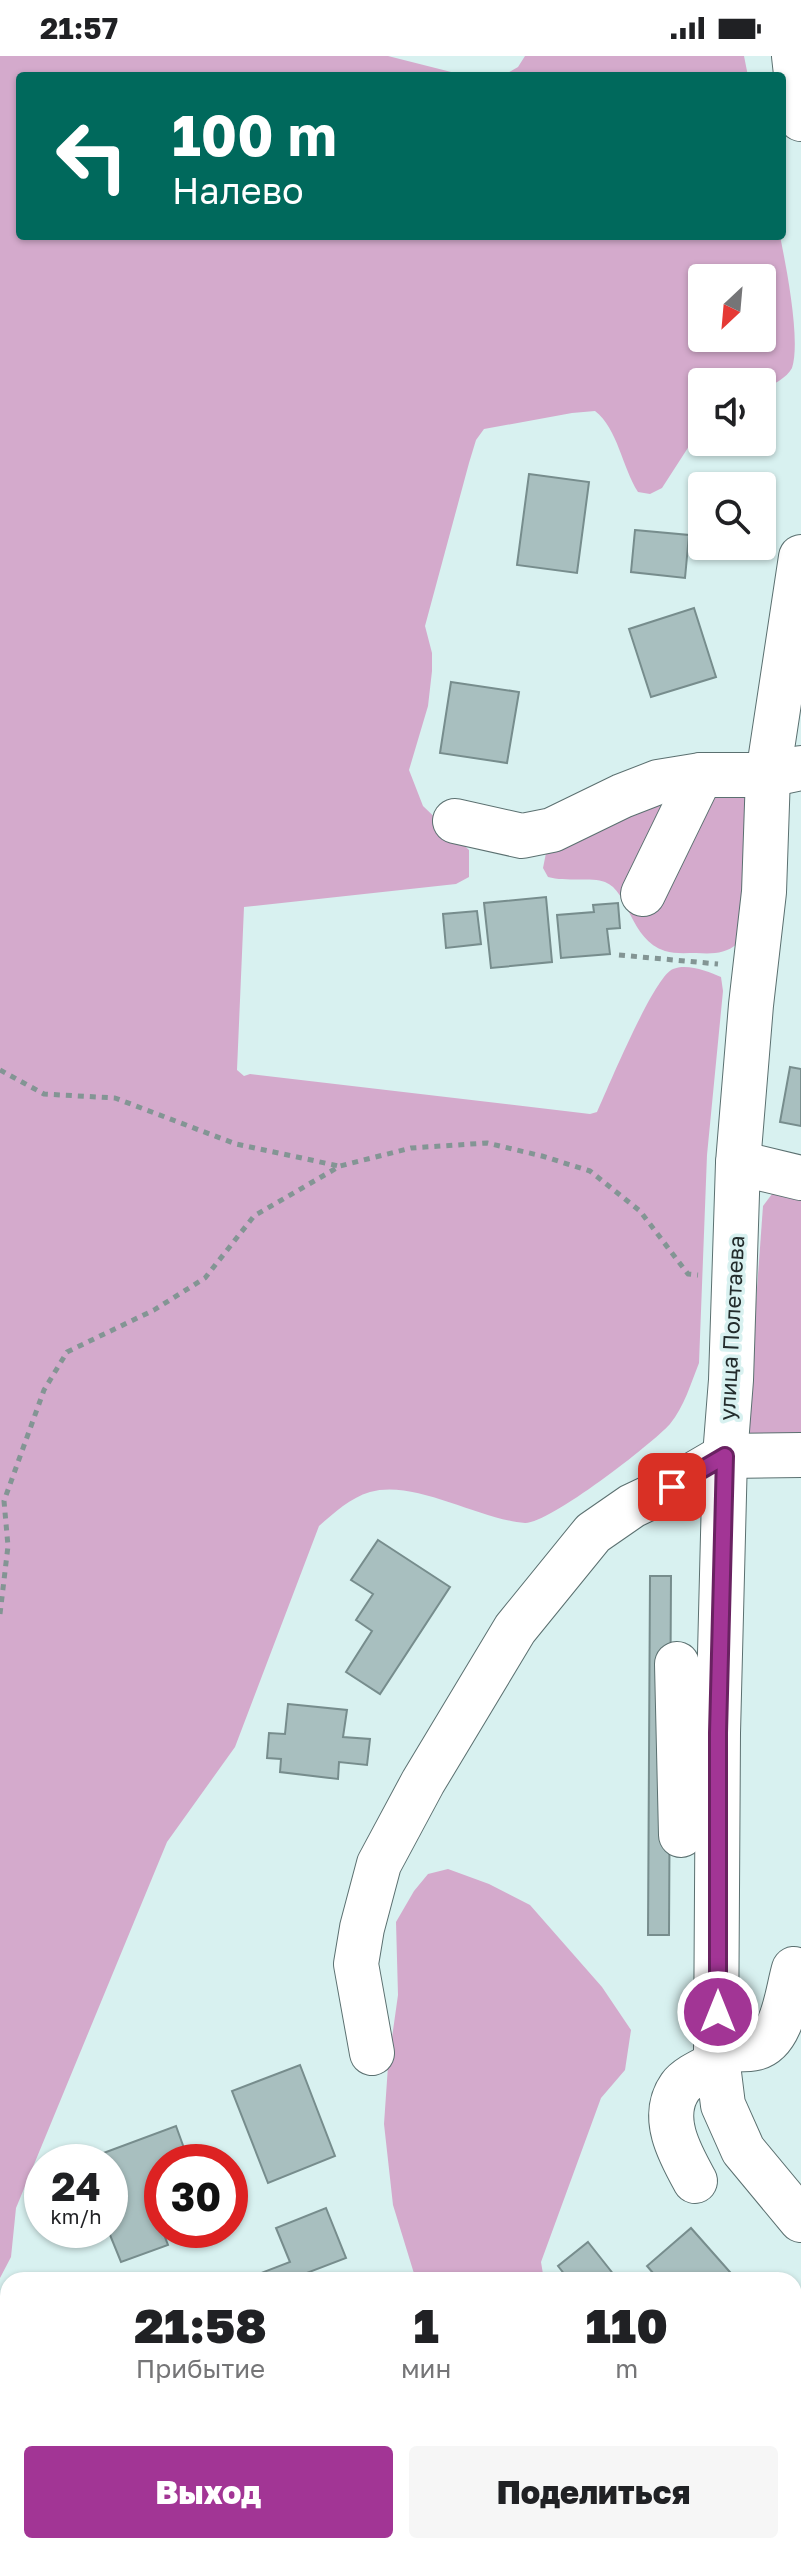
<!DOCTYPE html>
<html lang="ru">
<head>
<meta charset="utf-8">
<style>
  :root { --surface:#fff; --page:#f6f6f6; --text:#202124; --muted:#757577; --accent:#a23595 }
  body { margin:0; font-family:"Golos Text",sans-serif; background:var(--page); color:var(--text); height:100vh; display:flex; flex-direction:column; font-size:30px; white-space:nowrap }
  * { box-sizing:border-box; margin:0 }
  p { font-size:26px; color:var(--muted) }
  .icon { flex:none; width:44px; height:44px; fill:none; stroke:currentColor; stroke-width:2; stroke-linecap:round; stroke-linejoin:round }
  .map { position:relative; flex:1; overflow:hidden }
  .sheet { position:absolute; left:0px; top:2216px; width:802px; height:282px; display:flex; flex-direction:column; background:var(--surface); border-radius:24px 24px 0 0; box-shadow:0 2px 6px #0004 }
  .sheet>* { flex:none }
  .banner { position:absolute; left:16px; top:16px; width:770px; height:168px; border-radius:8px; box-shadow:0 2px 6px #0004; background:#00695c; color:#fff; overflow:hidden }
  .needle { width:52px; rotate:206deg }
  .fabs { position:absolute; left:688px; top:208px; display:grid; gap:16px }
  .fabs a { display:grid; place-items:center; width:88px; height:88px; border-radius:8px; background:var(--surface); box-shadow:0 2px 6px #0004; font-size:40px }
  .speed { position:absolute; left:24px; top:2088px; display:flex; gap:16px; font-size:40px; font-weight:700; text-align:center }
  .speed>* { display:grid; place-content:center; width:104px; height:104px; border-radius:50%; background:var(--surface); box-shadow:0 2px 6px #0004; line-height:1 }
  .speed small { font-size:20px; font-weight:400 }
  .speed .limit { border:12px solid #d22; background:#fff; color:#111 }
  .pin { position:absolute; display:grid; place-items:center; width:68px; height:68px; color:#fff; margin:-34px; border-radius:16px; box-shadow:0 4px 12px #0006 }
  .me { position:absolute; width:88px; margin:-44px; rotate:0deg; stroke-linejoin:round; filter:drop-shadow(0 0 6px #0008) }
  .turn { display:flex; align-items:center; gap:28px; height:168px; padding:0 24px; font-size:36px }
  .turn .icon { width:104px; height:104px; stroke-width:2.5 }
  .turn b { display:block; font-size:56px; line-height:68px }
  .eta { display:flex; justify-content:space-evenly; align-items:center; height:136px; text-align:center }
  .eta b { font-size:48px; font-weight:800; line-height:56px }
  .cta { display:flex; gap:16px; margin-top:auto; padding:16px 24px }
  .cta a { flex:1; height:92px; border-radius:8px; background:var(--accent); color:#fff; font-size:32px; font-weight:800; line-height:92px; text-align:center }
  .cta a+a { background:var(--page); color:var(--text) }
  .status { display:flex; justify-content:space-between; align-items:center; height:56px; padding:0 40px; background:var(--surface); direction:ltr }
  .status svg { height:22px; fill:currentColor }
  .map>svg:first-child { display:block }
  .forest { fill:#d4aacc; fill-rule:evenodd }
  .building { fill:#a8bfbf; stroke:#778d8d; stroke-width:2 }
  .lines { fill:none; stroke-linecap:round; stroke-linejoin:round }
  .minor-casing { stroke:#5b7070; stroke-width:46 }
  .path { stroke:#839594; stroke-width:5; stroke-dasharray:6 6; stroke-linecap:butt }
  .minor { stroke:#fff; stroke-width:44 }
  .route-casing { stroke:#692261; stroke-width:20 }
  .route { stroke:#a23595; stroke-width:14 }
  .labels { text-anchor:middle; dominant-baseline:central; stroke-width:7; stroke-linejoin:round; paint-order:stroke }
  .street-label { font-size:22px; fill:#232c2c; stroke:#d8f1f0 }
</style>
</head>
<body>
<div class="status"><b>21:57</b><svg viewBox="0 0 49 12"><path d="M0 12V9h3v3zM5 12V6h3v6zM10 12V3h3v9zM15 12V0h3v12zM26 1h20v11H26zM47 4h2v5h-2z"/></svg></div>
<div class="map">
<svg width="801" height="2497" viewBox="0 0 801 2497">
  <rect width="100%" height="100%" fill="#d8f1f0"/>
  <g class="forest">
    <path d="M0,0H388L467,20H20V180H780C786,210 801,284 792,312C787,322 772,329 762,334V326H702V370L662,432L650,438L638,436C622,411 618,373 595,355L572,357L484,373L476,384L469,407L425,570L432,597V615L428,650L409,714L423,750L469,794V821L456,828L244,851L237,1014L244,1020L250,1018L590,1058L597,1056C608,1032 654,920 673,913C686,907 709,915 721,921L723,935L707,1099L699,1307C691,1327 684,1351 670,1368C652,1388 549,1468 525,1467C478,1463 414,1423 370,1436C350,1442 335,1456 319,1470L235,1691L167,1786L16,2152L11,2201L0,2222ZM702,222H762V282H702Z"/>
    <polygon points="525,0 744,0 748,20 502,20 518,11"/>
    <path d="M741,738L752,745L737,888C725,898 712,898 696,897C686,897 674,898 665,895C630,884 629,835 605,826C592,821 566,826 548,821L543,812L546,797L620,753Z"/>
    <polygon points="780,1134 801,1139 801,1387 749,1382 747,1371 763,1150 772,1138"/>
    <polygon points="448,1813 489,1828 530,1849 602,1931 631,1974 625,2014 601,2042 541,2206 544,2224 416,2224 393,2149 384,2068 388,2010 398,1939 396,1866 414,1835 428,1818"/>
    <polygon points="0,2452 8,2461 8,2490 794,2490 794,2454 801,2456 801,2497 0,2497"/>
  </g>
  <g class="building">
    <polygon points="529,418 589,426 577,517 517,509"/>
    <polygon points="635,474 689,479 685,522 631,516"/>
    <polygon points="694,552 716,621 651,641 629,573"/>
    <polygon points="451,626 519,636 507,707 440,697"/>
    <polygon points="546,841 552,906 491,912 484,847"/>
    <polygon points="618,847 620,872 607,873 610,898 561,902 557,859 594,856 593,849"/>
    <polygon points="477,855 481,888 446,892 443,858"/>
    <polygon points="790,1011 801,1013 801,1070 780,1066"/>
    <polygon points="378,1484 450,1531 380,1638 346,1616 372,1575 356,1564 373,1538 351,1524"/>
    <polygon points="650,1520 671,1520 669,1879 648,1879"/>
    <polygon points="288,1648 347,1654 343,1681 370,1683 367,1709 339,1706 338,1723 280,1716 281,1703 267,1702 269,1677 285,1678"/>
    <polygon points="300,2009 335,2100 268,2127 232,2035"/>
    <polygon points="176,2070 189,2106 162,2106 162,2132 148,2137 168,2189 121,2206 108,2174 110,2106 82,2105"/>
    <polygon points="326,2152 346,2202 296,2221 297,2224 243,2224 290,2206 276,2172"/>
    <polygon points="691,2172 737,2224 659,2224 647,2210"/>
    <polygon points="588,2186 618,2224 569,2224 558,2210"/>
    <polygon points="794,2289 801,2297 801,2428 794,2434"/>
  </g>
  <g class="lines">
    <defs>
      <g id="minor">
        <polyline points="794,0 801,63"/>
        <polyline points="801,501 768,719 764,836 751,949 738,1107 731,1324 725,1400 718,1677 716,1993 723,2049 743,2094 801,2164"/>
        <polyline points="455,765 522,780 552,774 622,740 658,726 701,719 768,719 801,712"/>
        <polyline points="643,838 701,719"/>
        <polyline points="738,1107 801,1122"/>
        <polyline points="677,1608 681,1779"/>
        <path d="M716,1993C729,1993 744,1995 756,1992C784,1984 787,1936 794,1913"/>
        <polyline points="372,1997 356,1908 362,1872 379,1808 423,1726 515,1573 593,1477 632,1450 672,1431 725,1400 801,1399"/>
        <path d="M695,2125C680,2098 659,2061 680,2031C687,2021 706,2013 717,2007"/>
      </g>
    </defs>
    <use href="#minor" class="minor-casing"/>
    <g class="path">
      <polyline points="619,899 718,908"/>
      <polyline points="0,1014 44,1038 115,1042 236,1088 339,1110"/>
      <polyline points="0,1558 8,1490 4,1445 44,1334 67,1296 154,1254 205,1222 254,1160 340,1110 411,1092 487,1087 542,1100 590,1115 640,1155 688,1218 698,1219"/>
    </g>
    <use href="#minor" class="minor"/>
  </g>
  <g class="lines">
    <defs>
      <polyline id="route" points="672,1431 725,1400 718,1677 718,1956"/>
    </defs>
    <use href="#route" class="route-casing"/>
    <use href="#route" class="route"/>
  </g>
  <g class="labels">
    <g class="street-label">
      <text transform="translate(731 1272) rotate(-87)">улица Полетаева</text>
    </g>
  </g>
</svg>
<div class="fabs">
<a><svg class="needle" viewBox="-14 -14 28 28"><path d="M0-13l5 13h-10z" fill="#e53935"/><path d="M0 13l5-13h-10z" fill="#757577"/></svg></a>
<a><svg class="icon" aria-label="sound" viewBox="0 0 24 24"><path d="M4 9h4l5-4v14l-5-4H4zM17 9q2 3 0 6"/></svg></a>
<a><svg class="icon" aria-label="search" viewBox="0 0 24 24"><circle cx="10" cy="10" r="6"/><path d="M15 15l6 6"/></svg></a>
</div>
<div class="speed"><div>24<small>km/h</small></div><div class="limit">30</div></div>
<div class="pin" style="left:672px;top:1431px;background:#d93025"><svg class="icon" aria-label="arrive" viewBox="0 0 24 24"><path d="M6 21V4h12l-3 4 3 4H6"/></svg></div>
<svg class="me" style="left:718px;top:1956px" viewBox="-20 -20 40 40"><circle r="17" fill="#a23595" stroke="#fff" stroke-width="3"/><path d="M0-11L8 9 0 5-8 9z" fill="#fff"/></svg>
<div class="banner">
<div class="turn"><svg class="icon" aria-label="left" viewBox="0 0 24 24"><path d="M17 20v-9H6M10 6l-5 5 5 5"/></svg><div><b>100 m</b>Налево</div></div>
</div>
<section class="sheet">
<div class="eta">
<div><b>21:58</b><p>Прибытие</p></div>
<div><b>1</b><p>мин</p></div>
<div><b>110</b><p>m</p></div>
</div>
<div class="cta"><a>Выход</a><a>Поделиться</a></div>
</section>
</div>
</body>
</html>
